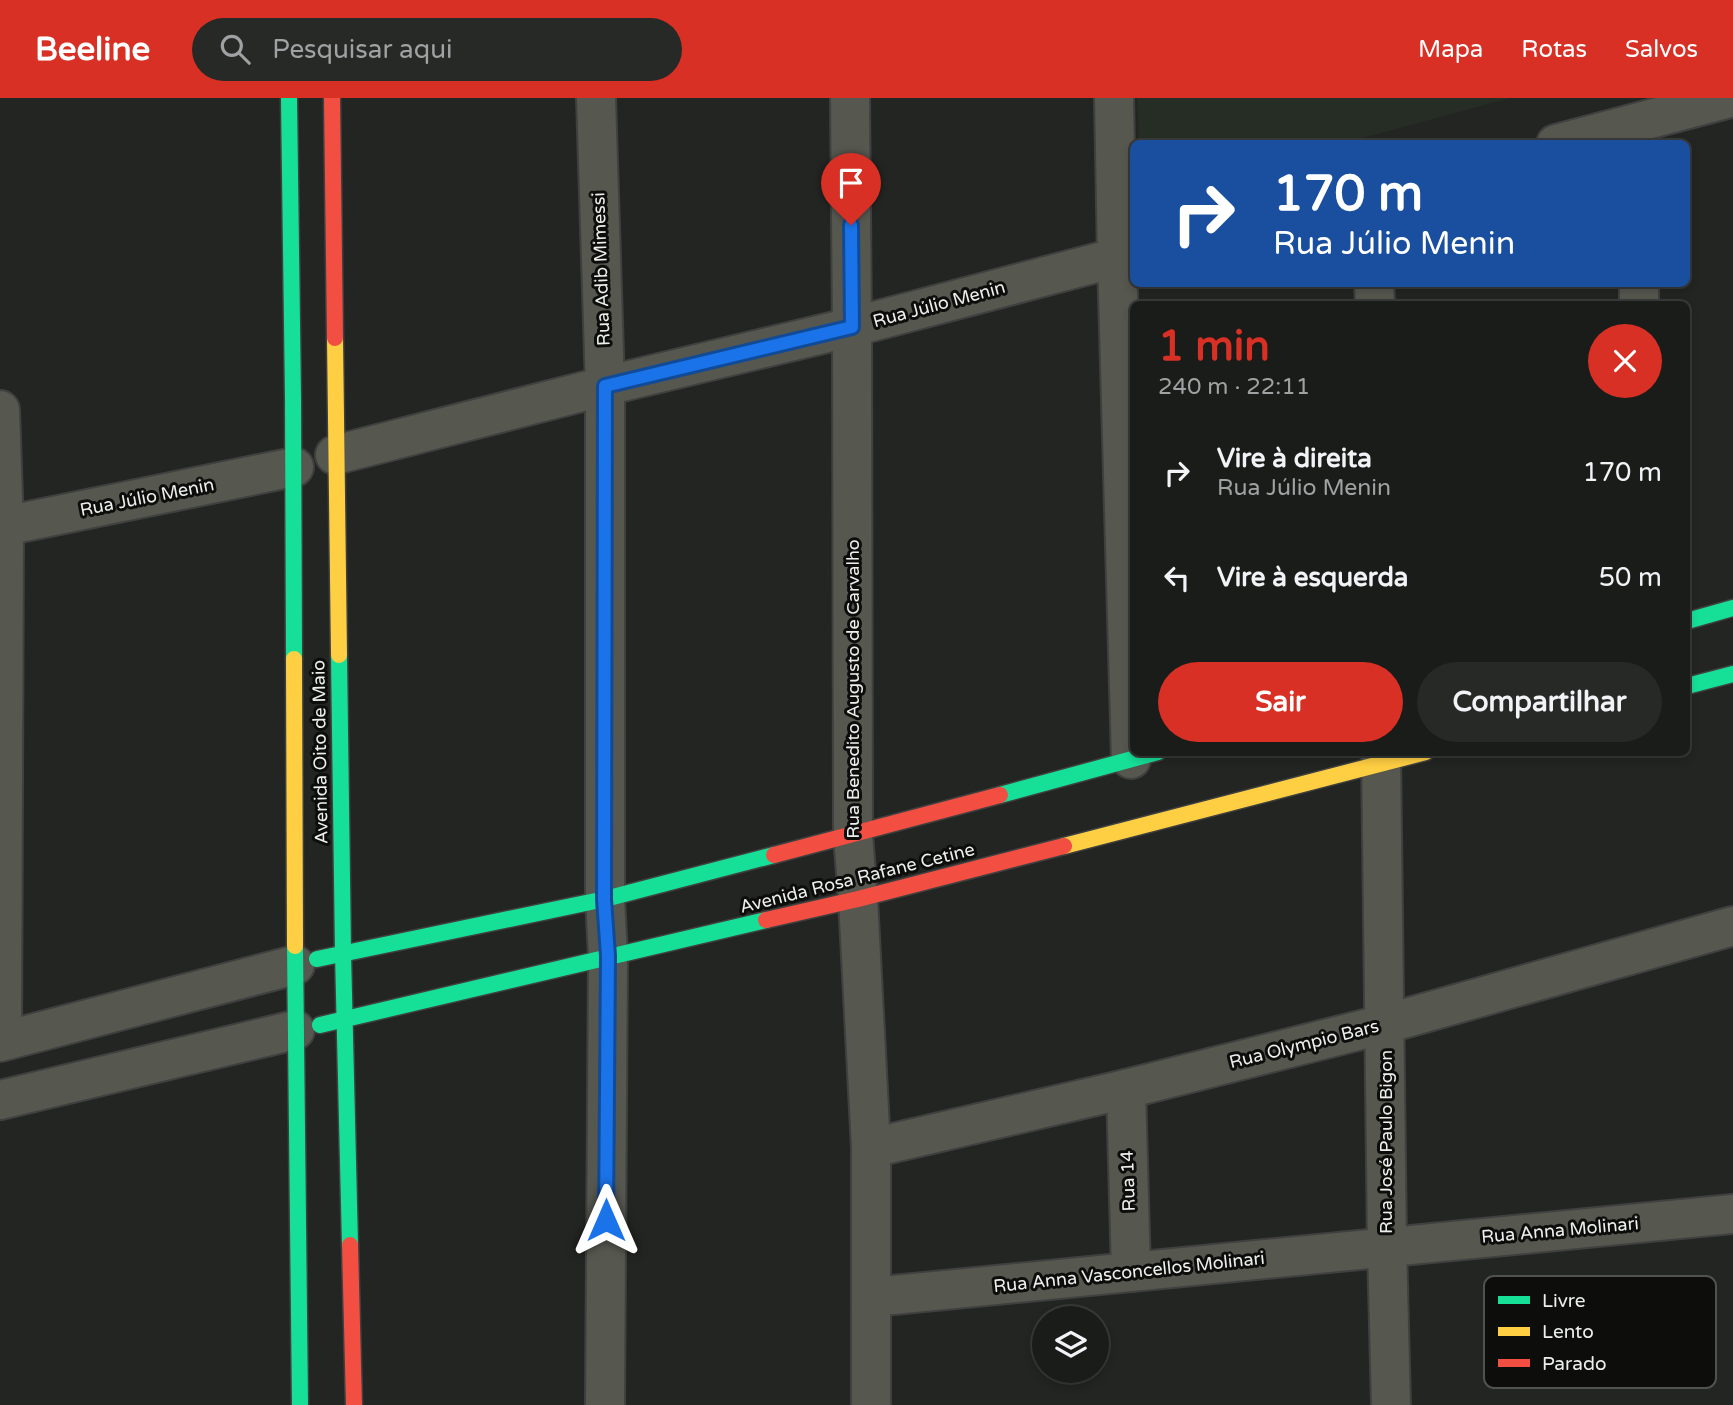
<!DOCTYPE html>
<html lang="pt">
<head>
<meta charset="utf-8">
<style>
  :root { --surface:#1a1c1a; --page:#272927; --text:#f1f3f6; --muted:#9fa1a2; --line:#383a39; --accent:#d93025 }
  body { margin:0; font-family:"Varela Round",sans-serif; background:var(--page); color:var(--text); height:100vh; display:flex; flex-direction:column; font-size:26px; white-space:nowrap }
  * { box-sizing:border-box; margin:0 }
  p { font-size:23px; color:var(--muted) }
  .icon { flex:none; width:38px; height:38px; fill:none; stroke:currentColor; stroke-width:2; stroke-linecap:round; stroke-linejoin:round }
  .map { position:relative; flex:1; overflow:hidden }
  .drawer { position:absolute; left:1130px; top:203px; width:560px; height:455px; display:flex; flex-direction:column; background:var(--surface); border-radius:10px; box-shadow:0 4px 10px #0003,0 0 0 2px var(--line) }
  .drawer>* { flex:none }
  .banner { position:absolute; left:1130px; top:42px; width:560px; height:147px; border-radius:10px; box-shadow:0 4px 10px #0003,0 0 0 2px var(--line); background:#1a4fa0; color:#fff; overflow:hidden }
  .controls { position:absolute; left:1032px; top:1208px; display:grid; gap:14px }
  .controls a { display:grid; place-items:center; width:77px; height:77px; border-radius:50%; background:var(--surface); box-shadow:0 4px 10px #0003,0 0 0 2px var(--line); font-size:35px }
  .pin { position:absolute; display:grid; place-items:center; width:60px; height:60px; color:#fff; margin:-72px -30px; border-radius:50% 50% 50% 0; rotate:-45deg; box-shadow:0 0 7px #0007 }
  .pin .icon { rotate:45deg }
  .me { position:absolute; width:77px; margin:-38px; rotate:0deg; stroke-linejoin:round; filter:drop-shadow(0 0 5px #0008) }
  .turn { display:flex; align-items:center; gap:24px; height:147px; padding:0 28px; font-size:32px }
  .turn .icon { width:91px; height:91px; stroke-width:2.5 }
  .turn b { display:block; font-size:49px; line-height:60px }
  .round { display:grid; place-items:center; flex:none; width:74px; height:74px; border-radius:37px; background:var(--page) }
  .headline { display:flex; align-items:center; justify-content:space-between; height:119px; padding:0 28px }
  h1 { font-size:42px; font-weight:700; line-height:52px; color:var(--accent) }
  .primary-button { display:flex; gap:14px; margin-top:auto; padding:14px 28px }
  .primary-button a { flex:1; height:80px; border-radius:42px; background:var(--accent); color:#fff; font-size:28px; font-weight:700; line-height:80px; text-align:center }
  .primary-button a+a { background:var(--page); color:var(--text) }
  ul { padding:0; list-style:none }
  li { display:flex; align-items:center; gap:21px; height:105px; padding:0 28px }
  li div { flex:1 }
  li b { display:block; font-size:26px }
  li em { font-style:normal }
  header { display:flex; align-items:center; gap:42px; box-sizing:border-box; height:98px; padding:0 35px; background:var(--accent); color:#fff }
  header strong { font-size:33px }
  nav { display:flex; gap:38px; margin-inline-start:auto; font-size:24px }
  .search { width:490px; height:63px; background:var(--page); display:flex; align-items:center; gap:18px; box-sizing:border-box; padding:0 24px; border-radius:38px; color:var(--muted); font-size:26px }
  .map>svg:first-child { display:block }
  .built { fill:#262d25 }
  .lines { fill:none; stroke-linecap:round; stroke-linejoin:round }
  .street-casing { stroke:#3f403f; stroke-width:42 }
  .fast-casing { stroke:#3f403f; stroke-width:19 }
  .slow-casing { stroke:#3f403f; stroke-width:19 }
  .jam-casing { stroke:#3f403f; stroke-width:19 }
  .street { stroke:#56574f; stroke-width:38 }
  .fast { stroke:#16e098; stroke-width:16 }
  .slow { stroke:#ffcf43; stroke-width:16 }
  .jam { stroke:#f24e42; stroke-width:16 }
  .route-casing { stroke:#114b97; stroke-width:18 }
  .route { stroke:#1a73e8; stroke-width:12 }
  .labels { text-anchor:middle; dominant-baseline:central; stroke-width:6; stroke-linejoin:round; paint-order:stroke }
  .street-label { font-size:18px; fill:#edefec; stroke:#0d0e0c }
  .key { fill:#0d0e0c; stroke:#50524f; stroke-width:2 }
  .key-label { font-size:19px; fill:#edefec }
</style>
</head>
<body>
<header>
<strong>Beeline</strong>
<div class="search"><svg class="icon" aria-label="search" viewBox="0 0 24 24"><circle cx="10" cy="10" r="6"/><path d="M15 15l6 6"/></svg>Pesquisar aqui</div>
<nav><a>Mapa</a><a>Rotas</a><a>Salvos</a></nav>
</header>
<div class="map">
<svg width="1733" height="1307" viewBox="0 0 1733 1307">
  <rect width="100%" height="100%" fill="#232522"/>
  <polygon class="built" points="1137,0 1510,0 1341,46 1139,45"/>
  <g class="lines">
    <defs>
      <g id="street">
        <polyline points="596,0 605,288 605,801 608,858 605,1307"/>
        <polyline points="850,0 852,229 853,737 858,801 871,1050 871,1307"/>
        <polyline points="1114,0 1117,160 1131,661"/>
        <polyline points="1556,46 1730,0"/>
        <polyline points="1374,186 1375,206"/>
        <polyline points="1639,186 1639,206"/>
        <polyline points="0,312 4,428 2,943"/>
        <polyline points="335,357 605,288 852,229 1134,155"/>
        <polyline points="0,429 294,369"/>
        <polyline points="1381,654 1387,1148 1391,1307"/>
        <polyline points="0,944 295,867"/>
        <polyline points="1126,991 1131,1174"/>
        <polyline points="0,1002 295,932"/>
        <polyline points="871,1050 1126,991 1385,926 1733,828"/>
        <polyline points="872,1199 1733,1116"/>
      </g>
      <g id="fast">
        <polyline points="289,0 293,300 294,561"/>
        <polyline points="1687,523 1733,510"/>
        <polyline points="339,557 343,855 350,1147"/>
        <polyline points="1687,588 1733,576"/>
        <polyline points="1000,697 1158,654"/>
        <polyline points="295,848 300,1307"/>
        <polyline points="317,861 605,801 774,757"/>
        <polyline points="320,927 766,822"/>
      </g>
      <g id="slow">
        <polyline points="335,240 339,557"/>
        <polyline points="294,561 295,848"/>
        <polyline points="1064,748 1426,654"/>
      </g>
      <g id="jam">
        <polyline points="332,0 335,240"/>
        <polyline points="774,757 1000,697"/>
        <polyline points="766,822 858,801 1064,748"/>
        <polyline points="350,1147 354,1307"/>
      </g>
    </defs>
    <use href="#street" class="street-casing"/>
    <use href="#fast" class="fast-casing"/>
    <use href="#slow" class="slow-casing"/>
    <use href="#jam" class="jam-casing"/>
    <use href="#street" class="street"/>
    <use href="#fast" class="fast"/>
    <use href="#slow" class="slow"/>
    <use href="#jam" class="jam"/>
  </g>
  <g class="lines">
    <defs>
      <polyline id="route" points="606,1122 608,858 604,801 605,288 852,229 851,127"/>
    </defs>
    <use href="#route" class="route-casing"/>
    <use href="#route" class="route"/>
  </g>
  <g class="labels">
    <g class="street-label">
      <text transform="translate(601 171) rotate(-92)">Rua Adib Mimessi</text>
      <text transform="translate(939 206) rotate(-15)">Rua Júlio Menin</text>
      <text transform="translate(147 399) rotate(-11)">Rua Júlio Menin</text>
      <text transform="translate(853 591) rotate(-90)">Rua Benedito Augusto de Carvalho</text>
      <text transform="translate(320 654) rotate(-91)">Avenida Oito de Maio</text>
      <text transform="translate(857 780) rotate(-14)">Avenida Rosa Rafane Cetine</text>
      <text transform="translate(1304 946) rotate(-14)">Rua Olympio Bars</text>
      <text transform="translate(1386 1044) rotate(-90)">Rua José Paulo Bigon</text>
      <text transform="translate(1128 1083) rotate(-92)">Rua 14</text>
      <text transform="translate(1560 1132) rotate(-5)">Rua Anna Molinari</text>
      <text transform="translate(1129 1174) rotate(-6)">Rua Anna Vasconcellos Molinari</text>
    </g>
  </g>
  <rect x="1484" y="1178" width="232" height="112" rx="10" class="key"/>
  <rect x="1498" y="1198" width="32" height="8" fill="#16e098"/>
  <rect x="1498" y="1229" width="32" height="9" fill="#ffcf43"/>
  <rect x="1498" y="1261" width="32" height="8" fill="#f24e42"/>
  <g class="key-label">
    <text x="1542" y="1209">Livre</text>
    <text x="1542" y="1240">Lento</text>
    <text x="1542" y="1272">Parado</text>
  </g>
</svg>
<div class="controls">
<a><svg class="icon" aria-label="layers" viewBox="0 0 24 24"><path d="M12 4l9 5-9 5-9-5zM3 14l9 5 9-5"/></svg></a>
</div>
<div class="pin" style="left:851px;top:127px;background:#d93025"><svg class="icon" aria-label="arrive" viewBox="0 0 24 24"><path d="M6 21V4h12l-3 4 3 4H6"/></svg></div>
<svg class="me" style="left:606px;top:1122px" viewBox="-20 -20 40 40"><path d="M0-17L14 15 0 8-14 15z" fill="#1a73e8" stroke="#fff" stroke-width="4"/></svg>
<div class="banner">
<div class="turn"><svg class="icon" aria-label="right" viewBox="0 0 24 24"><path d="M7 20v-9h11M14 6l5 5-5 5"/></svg><div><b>170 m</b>Rua Júlio Menin</div></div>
</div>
<section class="drawer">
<div class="headline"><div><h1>1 min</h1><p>240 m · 22:11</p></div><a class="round" style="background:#d93025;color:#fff"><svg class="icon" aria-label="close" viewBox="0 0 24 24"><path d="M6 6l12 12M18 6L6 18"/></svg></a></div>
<ul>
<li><svg class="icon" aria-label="right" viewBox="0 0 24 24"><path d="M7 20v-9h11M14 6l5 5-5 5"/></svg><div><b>Vire à direita</b><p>Rua Júlio Menin</p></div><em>170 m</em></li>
<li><svg class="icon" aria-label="left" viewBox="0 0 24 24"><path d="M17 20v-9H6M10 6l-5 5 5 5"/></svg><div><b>Vire à esquerda</b></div><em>50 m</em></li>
</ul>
<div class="primary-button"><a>Sair</a><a>Compartilhar</a></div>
</section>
</div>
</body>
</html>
